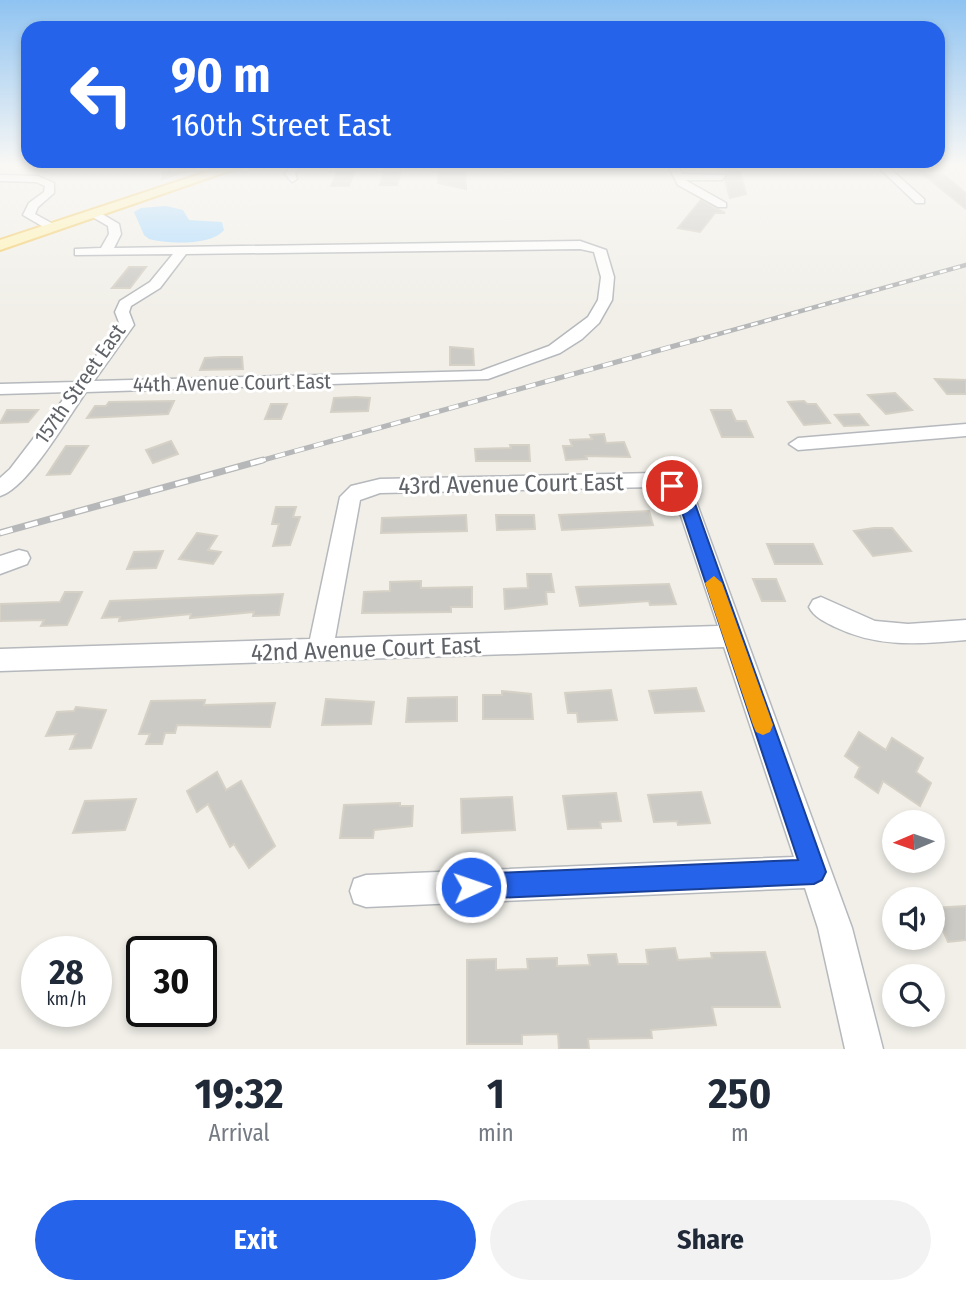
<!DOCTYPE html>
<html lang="en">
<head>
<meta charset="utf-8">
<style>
  :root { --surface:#fff; --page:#f2f2f3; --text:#1f2937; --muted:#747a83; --accent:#2563eb }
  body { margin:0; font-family:"Fira Sans Condensed",sans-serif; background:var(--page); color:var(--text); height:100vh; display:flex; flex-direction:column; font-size:26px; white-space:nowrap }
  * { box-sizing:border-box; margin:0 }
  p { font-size:23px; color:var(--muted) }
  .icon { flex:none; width:38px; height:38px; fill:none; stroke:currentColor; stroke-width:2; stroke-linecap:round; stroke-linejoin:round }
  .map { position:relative; height:1049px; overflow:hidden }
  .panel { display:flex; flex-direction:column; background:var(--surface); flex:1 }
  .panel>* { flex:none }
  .guide { position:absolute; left:21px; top:21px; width:924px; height:147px; border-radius:21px; box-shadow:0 4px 10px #0003; background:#2563eb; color:#fff; overflow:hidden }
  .needle { width:46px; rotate:268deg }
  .controls { position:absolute; left:882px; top:810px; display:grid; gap:14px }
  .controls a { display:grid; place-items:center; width:63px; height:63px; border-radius:50%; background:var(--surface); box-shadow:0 4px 10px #0003; font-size:35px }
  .speed { position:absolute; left:21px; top:936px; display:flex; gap:14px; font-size:35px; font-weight:700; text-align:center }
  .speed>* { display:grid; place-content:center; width:91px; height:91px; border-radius:50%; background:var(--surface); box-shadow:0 4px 10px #0003; line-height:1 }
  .speed small { font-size:18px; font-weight:400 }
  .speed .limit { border:4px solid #111; border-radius:10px; background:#fff; color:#111 }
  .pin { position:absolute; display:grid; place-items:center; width:60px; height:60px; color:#fff; margin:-30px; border:4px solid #fff; border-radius:50%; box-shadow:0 2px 7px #0007 }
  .me { position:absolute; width:77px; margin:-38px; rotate:87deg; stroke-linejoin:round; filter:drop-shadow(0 0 5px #0008) }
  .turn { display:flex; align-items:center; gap:24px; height:147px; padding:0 35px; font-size:32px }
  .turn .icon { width:91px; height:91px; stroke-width:2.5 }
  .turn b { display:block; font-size:49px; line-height:60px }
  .eta { display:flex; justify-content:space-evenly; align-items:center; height:119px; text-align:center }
  .eta b { font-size:42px; font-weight:700; line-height:49px }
  .primary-button { display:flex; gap:14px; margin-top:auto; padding:14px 35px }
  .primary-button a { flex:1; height:80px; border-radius:42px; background:var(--accent); color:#fff; font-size:28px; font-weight:700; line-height:80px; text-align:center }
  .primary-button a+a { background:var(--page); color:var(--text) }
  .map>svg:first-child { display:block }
  .water { fill:#aadaff }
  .building { fill:#cccac5; stroke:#d6d1c6; stroke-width:2 }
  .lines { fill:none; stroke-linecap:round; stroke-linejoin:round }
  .minor-casing { stroke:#b5b8bc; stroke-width:3 }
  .major-casing { stroke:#f2c960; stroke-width:4 }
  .minor { fill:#fff; fill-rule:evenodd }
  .major { fill:#fff2af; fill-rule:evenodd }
  .rail-far2-casing { stroke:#b6b7b8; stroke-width:4.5 }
  .rail-far1-casing { stroke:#b6b7b8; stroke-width:5 }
  .rail-casing { stroke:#b6b7b8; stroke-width:7 }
  .rail-far2 { stroke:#fff; stroke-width:2.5; stroke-dasharray:7; stroke-linecap:butt }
  .rail-far1 { stroke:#fff; stroke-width:3.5; stroke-dasharray:10; stroke-linecap:butt }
  .rail { stroke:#fff; stroke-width:4.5; stroke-dasharray:13; stroke-linecap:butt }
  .route { fill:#2563eb; stroke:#184099; stroke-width:2 }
  .slow { fill:#f59e0b }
  .labels { text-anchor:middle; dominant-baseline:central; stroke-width:6; stroke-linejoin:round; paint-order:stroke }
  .far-street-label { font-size:21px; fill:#5f6368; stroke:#fff }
  .street-label { font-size:24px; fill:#5f6368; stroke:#fff }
</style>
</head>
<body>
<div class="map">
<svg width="966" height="1049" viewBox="0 0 966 1049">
  <rect width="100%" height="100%" fill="#f1efe8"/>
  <path class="water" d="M166,206L183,210L189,220L222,222L224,230C211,246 168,244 149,239L144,235L134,212L141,208Z"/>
  <g class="building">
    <polygon points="163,164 200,164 200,167 162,179"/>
    <polygon points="338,170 355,170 349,186 331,186"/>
    <polygon points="384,170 401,170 397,185 380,185"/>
    <polygon points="723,170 740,171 746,194 730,198 725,180 729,175"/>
    <polygon points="439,171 465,171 466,189 438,183"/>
    <polygon points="924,175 944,175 966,193 966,209"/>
    <polygon points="701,200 725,213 715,213 700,232 678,228"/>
    <polygon points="129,267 146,267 130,288 112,288"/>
    <polygon points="450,347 473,349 474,365 450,365"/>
    <polygon points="221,357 242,357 243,369 200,370 205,358"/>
    <polygon points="935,379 966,380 966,394 947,394"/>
    <polygon points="895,393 912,410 886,414 868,395"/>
    <polygon points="356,397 370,398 368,411 331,412 334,398"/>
    <polygon points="174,401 168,414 87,418 95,406 106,406 109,402"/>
    <polygon points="804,401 807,404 816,404 830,423 804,425 788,402"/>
    <polygon points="271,404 287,404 281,419 265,419"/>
    <polygon points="7,410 38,410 28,422 0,423"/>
    <polygon points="711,410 731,410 736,421 746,421 753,437 722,437"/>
    <polygon points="859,414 868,425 844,426 835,415"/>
    <polygon points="604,434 606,443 624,442 630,457 586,456 587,459 566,460 563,446 572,446 570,440 592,439 590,435"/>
    <polygon points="171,441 178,454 153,463 146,450"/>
    <polygon points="510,445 529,445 530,461 476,461 475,449 511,448"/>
    <polygon points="66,446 88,446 70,474 47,475"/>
    <polygon points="276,507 296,507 293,517 300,517 290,545 273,546 279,524 272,524"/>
    <polygon points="649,511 653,525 601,528 562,530 559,515"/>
    <polygon points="466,515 467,531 381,533 382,518"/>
    <polygon points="496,515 534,515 535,529 497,530"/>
    <polygon points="874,528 892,528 911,551 873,556 854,531"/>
    <polygon points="197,533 217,536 208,550 221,552 213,564 179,559"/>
    <polygon points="767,544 813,544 822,564 775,564"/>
    <polygon points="163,551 156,568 127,569 134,552"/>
    <polygon points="527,574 551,574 554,592 546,592 547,604 505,609 504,589 528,588"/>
    <polygon points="753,579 776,579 785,601 762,601"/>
    <polygon points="421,581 421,588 472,587 472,607 451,607 451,612 362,613 364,592 390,591 390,582"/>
    <polygon points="669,584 676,604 650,605 649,601 580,606 576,587"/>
    <polygon points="65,592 82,592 67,625 41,626 44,620 0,621 0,604 60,602"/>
    <polygon points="283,594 279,615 253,616 254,612 190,618 191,614 119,621 120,617 102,618 110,601"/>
    <polygon points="696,688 704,711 655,713 649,691"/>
    <polygon points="611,690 617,720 578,722 577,713 568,713 565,693"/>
    <polygon points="502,691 531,694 533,719 483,719 483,695 502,695"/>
    <polygon points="457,697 457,721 406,722 408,698"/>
    <polygon points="326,699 374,702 371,724 322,725"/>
    <polygon points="205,700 204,705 275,703 270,727 177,725 175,733 165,733 162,744 146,744 150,734 139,734 151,701"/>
    <polygon points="76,707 106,710 91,748 70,749 76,734 46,736 57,712 74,711"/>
    <polygon points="859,732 886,750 892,738 923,758 916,772 931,783 920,806 883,781 878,793 855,777 860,767 845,756"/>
    <polygon points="217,772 226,790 241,781 275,846 249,868 234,844 230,847 208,804 197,812 187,791"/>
    <polygon points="701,792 710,823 678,825 677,821 654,822 648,795"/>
    <polygon points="616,793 621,821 600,822 601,828 568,829 563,796"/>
    <polygon points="512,797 515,830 462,833 461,799"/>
    <polygon points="136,799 125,830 73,833 85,801"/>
    <polygon points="400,803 400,806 413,806 412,826 374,830 373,838 340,838 344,805"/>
    <polygon points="966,906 966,940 948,942 933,908"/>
    <polygon points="675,948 678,960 712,958 711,953 765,952 780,1007 712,1007 716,1025 651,1030 652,1038 588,1039 589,1049 559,1049 558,1034 522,1035 522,1044 467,1044 467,960 496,959 496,970 528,969 527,959 557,958 557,966 590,965 588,955 616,954 618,964 648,964 646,950"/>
  </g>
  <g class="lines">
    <defs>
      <g id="minor">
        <polygon points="292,164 302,164 295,174 297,179 292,182 285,174"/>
        <polygon points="667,164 677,164 682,174 726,175 722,180 685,180 726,203 726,207 718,207 678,185"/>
        <polygon points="875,164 885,164 924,199 924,203 916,203"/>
        <polygon points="0,175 38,176 54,183 54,193 38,207 35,214 55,225 55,229 47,229 23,215 29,203 44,192 45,186 36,182 0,181"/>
        <path d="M89,211H97L119,224L121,234L114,248L580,241L606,250L614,277L612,300L599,323L582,339L560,353L488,379L86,392C68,417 28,488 0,496V478L10,469L69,392L0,394V384L76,382L120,325L115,312L120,301L150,282L173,254L75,255V249L101,248L109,234L108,226L89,215ZM580,249L594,252L601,277L598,300L588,317L549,346L481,371L94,381L134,325L129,312L131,306L160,288L186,254Z"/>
        <polygon points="966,424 966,436 798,450 789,444 798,438"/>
        <path d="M655,473L679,482L696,501L852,928L883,1049H845L818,928L805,888L366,907L354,903L350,891L354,879L366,875L794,857L724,647L0,671V649L310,639L340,497L351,486L380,479ZM653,487L665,492L677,504L718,626L335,638L360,500L380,493Z"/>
        <polygon points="19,550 27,552 30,558 27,564 0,574 0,556"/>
        <path d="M821,597L875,621L908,624L966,620V640C919,644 878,648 835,627C825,622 814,617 809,607L813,600Z"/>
      </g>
      <polygon id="major" points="231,164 249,164 0,250 0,240"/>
    </defs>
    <use href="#minor" class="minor-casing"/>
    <use href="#major" class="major-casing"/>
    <use href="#minor" class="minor"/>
    <use href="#major" class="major"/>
    <defs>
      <polyline id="rail-far2" points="697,340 966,265"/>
      <polyline id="rail-far1" points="256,462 703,338"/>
      <polyline id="rail" points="0,533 263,460"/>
    </defs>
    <use href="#rail-far2" class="rail-far2-casing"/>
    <use href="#rail-far1" class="rail-far1-casing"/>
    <use href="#rail" class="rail-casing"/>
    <use href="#rail-far2" class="rail-far2"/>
    <use href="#rail-far1" class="rail-far1"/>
    <use href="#rail" class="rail"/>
  </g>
  <linearGradient id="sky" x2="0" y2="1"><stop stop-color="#8fc3f1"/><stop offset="0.53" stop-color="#f9f8f5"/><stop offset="1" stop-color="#f9f8f5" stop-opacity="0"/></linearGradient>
  <rect width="966" height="311" fill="url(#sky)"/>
  <polygon class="route" points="672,481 677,483 694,501 826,872 822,880 814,884 471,899 462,895 459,887 462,878 471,874 798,860 679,503 664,486"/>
  <polygon class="slow" points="714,576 722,583 773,725 770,732 763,735 756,732 753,725 705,583"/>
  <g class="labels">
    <g class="far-street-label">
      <text transform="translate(232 383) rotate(-1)">44th Avenue Court East</text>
      <text transform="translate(80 384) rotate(-55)">157th Street East</text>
    </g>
    <g class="street-label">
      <text transform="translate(511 484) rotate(-1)">43rd Avenue Court East</text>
      <text transform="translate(366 649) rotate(-2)">42nd Avenue Court East</text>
    </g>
  </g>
</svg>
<div class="controls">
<a><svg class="needle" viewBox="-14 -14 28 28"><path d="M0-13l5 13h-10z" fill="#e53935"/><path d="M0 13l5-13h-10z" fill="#747a83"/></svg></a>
<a><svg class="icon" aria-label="sound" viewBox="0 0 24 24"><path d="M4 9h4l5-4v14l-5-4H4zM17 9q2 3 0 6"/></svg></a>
<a><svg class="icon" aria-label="search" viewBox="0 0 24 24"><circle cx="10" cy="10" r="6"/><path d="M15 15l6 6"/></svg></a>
</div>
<div class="speed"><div>28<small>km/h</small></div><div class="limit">30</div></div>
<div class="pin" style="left:672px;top:486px;background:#d93025"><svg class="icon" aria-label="arrive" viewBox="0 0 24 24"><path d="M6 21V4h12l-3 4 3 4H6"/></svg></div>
<svg class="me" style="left:471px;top:887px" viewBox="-20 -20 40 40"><circle r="17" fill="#2563eb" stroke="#fff" stroke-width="3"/><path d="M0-11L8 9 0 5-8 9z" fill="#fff"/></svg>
<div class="guide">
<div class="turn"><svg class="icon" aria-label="left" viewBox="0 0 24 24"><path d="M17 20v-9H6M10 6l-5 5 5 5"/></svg><div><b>90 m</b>160th Street East</div></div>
</div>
</div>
<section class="panel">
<div class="eta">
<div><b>19:32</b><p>Arrival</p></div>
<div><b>1</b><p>min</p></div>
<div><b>250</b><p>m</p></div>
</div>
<div class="primary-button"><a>Exit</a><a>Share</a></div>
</section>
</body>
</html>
